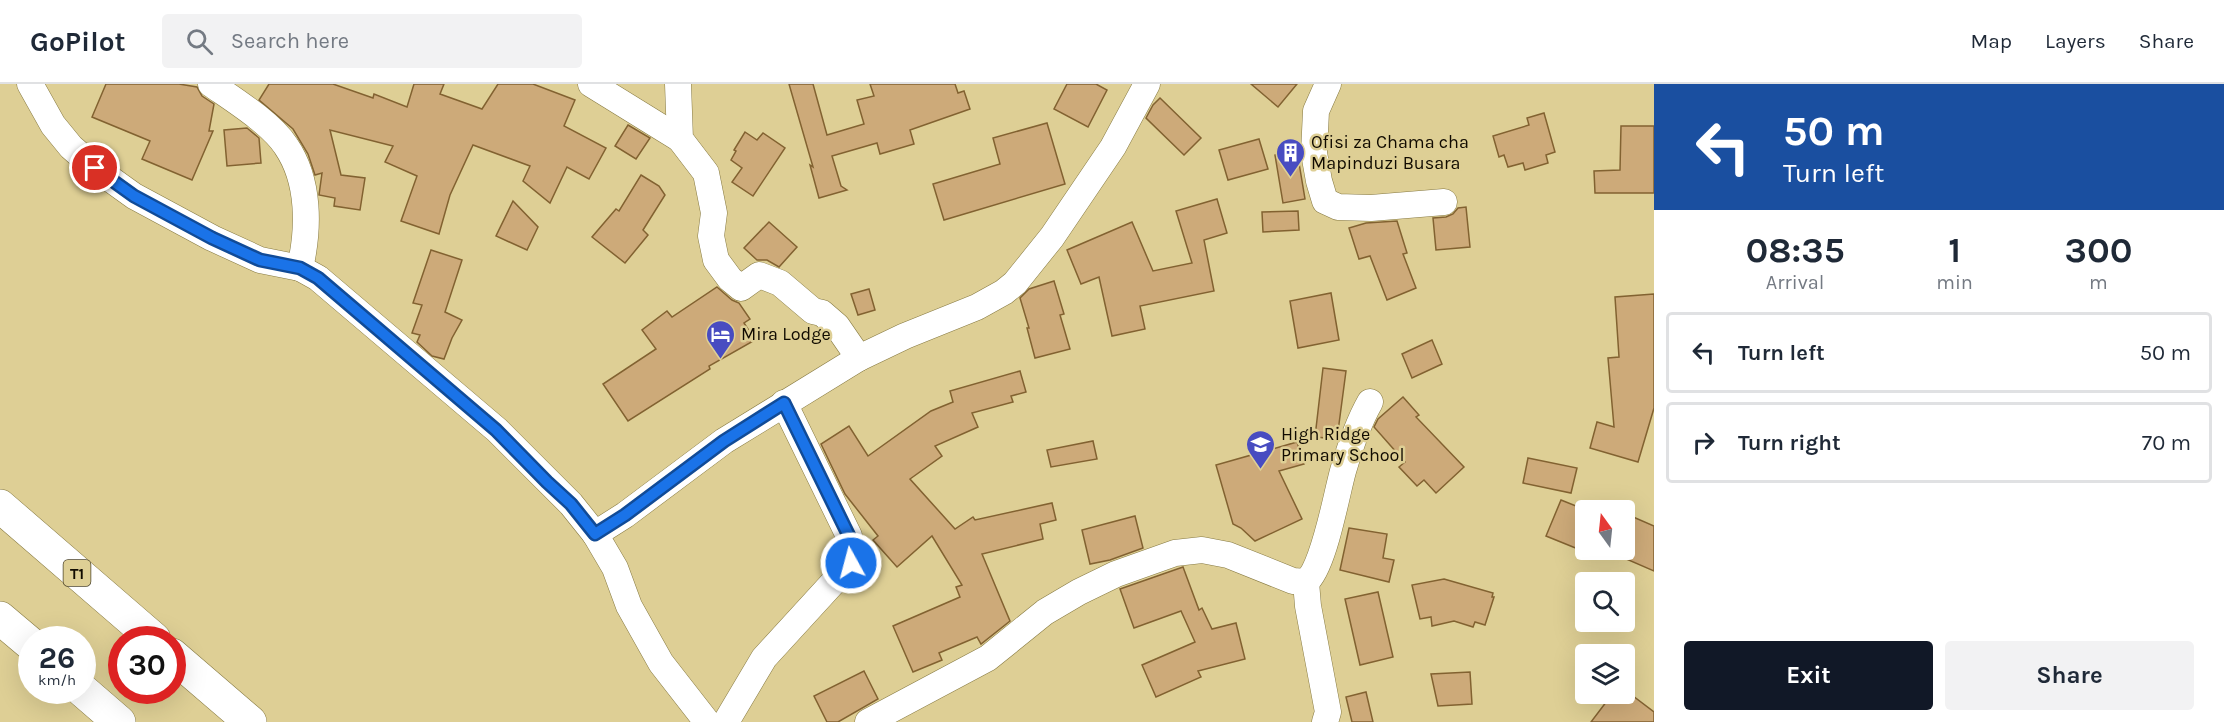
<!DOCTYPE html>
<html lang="en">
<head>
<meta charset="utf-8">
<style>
  :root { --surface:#fff; --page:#f2f2f3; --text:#1f2937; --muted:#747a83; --line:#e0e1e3; --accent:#111827 }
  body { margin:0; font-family:Karla,sans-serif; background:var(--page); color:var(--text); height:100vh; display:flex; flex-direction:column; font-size:22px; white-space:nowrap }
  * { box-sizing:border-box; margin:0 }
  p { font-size:20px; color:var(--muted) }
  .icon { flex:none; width:33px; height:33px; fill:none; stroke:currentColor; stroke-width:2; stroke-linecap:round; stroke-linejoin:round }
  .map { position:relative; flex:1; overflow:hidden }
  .details { display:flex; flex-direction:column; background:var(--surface); width:570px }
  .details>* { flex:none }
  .hud { background:#1a4fa0; color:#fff; overflow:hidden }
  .needle { width:39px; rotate:345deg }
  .tools { position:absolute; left:1575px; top:416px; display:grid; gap:12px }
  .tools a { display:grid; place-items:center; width:60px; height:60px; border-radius:6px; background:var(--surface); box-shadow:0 6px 24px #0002; font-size:30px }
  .speed { position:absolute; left:18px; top:542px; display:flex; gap:12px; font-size:30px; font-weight:700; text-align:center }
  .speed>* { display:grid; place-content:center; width:78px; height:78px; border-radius:50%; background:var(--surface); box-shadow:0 6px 24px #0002; line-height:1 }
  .speed small { font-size:15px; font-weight:400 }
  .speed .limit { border:9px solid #d22; background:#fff; color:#111 }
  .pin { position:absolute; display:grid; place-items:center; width:51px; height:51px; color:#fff; margin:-26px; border:3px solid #fff; border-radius:50%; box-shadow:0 2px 6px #0007 }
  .me { position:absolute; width:66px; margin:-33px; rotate:353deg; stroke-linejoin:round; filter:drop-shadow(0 0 4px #0008) }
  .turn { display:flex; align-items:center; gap:21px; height:126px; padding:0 30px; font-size:27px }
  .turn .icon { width:78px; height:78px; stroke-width:2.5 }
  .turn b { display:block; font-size:42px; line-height:51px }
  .eta { display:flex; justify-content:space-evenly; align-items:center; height:102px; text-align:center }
  .eta b { font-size:36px; font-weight:700; line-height:42px }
  .button { display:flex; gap:12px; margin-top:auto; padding:12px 30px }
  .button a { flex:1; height:69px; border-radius:6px; background:var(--accent); color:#fff; font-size:24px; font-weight:700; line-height:69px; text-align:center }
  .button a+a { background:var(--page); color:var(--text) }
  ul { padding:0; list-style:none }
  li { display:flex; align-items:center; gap:18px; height:81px; margin:0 12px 9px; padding:0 18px; border:3px solid var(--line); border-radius:6px }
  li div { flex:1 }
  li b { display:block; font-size:22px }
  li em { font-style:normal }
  header { display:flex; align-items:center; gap:36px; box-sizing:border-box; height:84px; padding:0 30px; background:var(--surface); border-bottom:2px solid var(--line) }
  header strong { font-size:28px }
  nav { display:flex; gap:33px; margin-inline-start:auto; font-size:21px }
  .search { width:420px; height:54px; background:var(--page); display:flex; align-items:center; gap:15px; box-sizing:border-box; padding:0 21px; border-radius:6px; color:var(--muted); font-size:22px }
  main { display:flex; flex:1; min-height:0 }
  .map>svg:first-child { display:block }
  .building { fill:#cdaa79; stroke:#826231; stroke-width:1.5 }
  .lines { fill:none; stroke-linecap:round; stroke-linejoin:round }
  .minor-casing { stroke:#877a42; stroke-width:27 }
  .highway-casing { stroke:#877a42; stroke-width:34 }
  .minor { stroke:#fff; stroke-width:26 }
  .highway { stroke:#fff; stroke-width:33 }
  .route-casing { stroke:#114b97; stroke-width:15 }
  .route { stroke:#1a73e8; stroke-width:10 }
  .labels { text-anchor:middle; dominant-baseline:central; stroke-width:5; stroke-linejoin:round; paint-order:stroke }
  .shield { fill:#decf95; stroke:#4e462d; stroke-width:1.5 }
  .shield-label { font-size:16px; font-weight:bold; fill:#110b00 }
  .poi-label { font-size:18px; fill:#110b00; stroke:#decf95; text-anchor:start }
</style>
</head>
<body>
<header>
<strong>GoPilot</strong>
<div class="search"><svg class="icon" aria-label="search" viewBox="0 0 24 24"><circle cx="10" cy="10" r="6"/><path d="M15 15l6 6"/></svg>Search here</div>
<nav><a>Map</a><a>Layers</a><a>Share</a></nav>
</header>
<main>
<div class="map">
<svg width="1654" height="638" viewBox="0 0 1654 638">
  <rect width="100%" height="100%" fill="#decf95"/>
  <g class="building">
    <polygon points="106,0 179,0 197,3 202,12 214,20 209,47 213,47 192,96 142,75 150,57 92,33"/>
    <polygon points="269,0 333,0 373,14 374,10 407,23 414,0 444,0 440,10 482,25 498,0 533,0 575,16 564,42 606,64 589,95 567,83 550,119 523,97 530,82 473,61 450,111 439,150 401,137 417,92 385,78 393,62 330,46 341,91 365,94 360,126 334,122 335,114 319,111 322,89 315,91 308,70 293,45 259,16"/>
    <polygon points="789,0 813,0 827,51 864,40 857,16 874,12 870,0 955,0 958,9 964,7 970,25 910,46 914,60 880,70 877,59 832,72 841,102 847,106 819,114 810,81 813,83"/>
    <polygon points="1067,0 1096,0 1107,6 1088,43 1054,25"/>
    <polygon points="1251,0 1297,0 1278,23"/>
    <polygon points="1160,14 1201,54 1184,71 1146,34 1153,21"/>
    <polygon points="1544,29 1555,68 1546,71 1548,79 1525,86 1523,79 1508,83 1504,71 1499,73 1493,52 1529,41 1527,34"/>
    <polygon points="1047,39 1065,100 944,136 933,100 1000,80 993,54"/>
    <polygon points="628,41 650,54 636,75 615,62"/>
    <polygon points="1621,42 1654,42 1654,109 1595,109 1594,87 1620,86"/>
    <polygon points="247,44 259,54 261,79 227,82 224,46"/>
    <polygon points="745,48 757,56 763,49 785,64 753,112 732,98 742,84 731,76 736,67 734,66"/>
    <polygon points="1259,55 1268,85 1228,96 1219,66"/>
    <polygon points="1297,67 1305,115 1283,119 1275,71"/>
    <polygon points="641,91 659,102 665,111 643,146 648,151 625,179 592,153 616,125 619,127"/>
    <polygon points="1217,115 1227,149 1204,156 1214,207 1140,222 1145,245 1112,252 1099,193 1081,200 1067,166 1132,138 1153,187 1192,179 1176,127"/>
    <polygon points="513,117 538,143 527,166 496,152"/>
    <polygon points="1466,123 1470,163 1436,166 1433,134 1446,133 1453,130 1458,124"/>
    <polygon points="1298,127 1299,146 1263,148 1262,128"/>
    <polygon points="1397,137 1407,169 1403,170 1416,204 1387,216 1370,172 1359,175 1349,144 1366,139"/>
    <polygon points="769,138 797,163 779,183 767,176 757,176 744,164"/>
    <polygon points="431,166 462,176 445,228 462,236 452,254 444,275 432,272 417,258 420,251 412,249 422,221 413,219"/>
    <polygon points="1054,197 1064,230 1060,231 1070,265 1035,274 1027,244 1029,244 1020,214 1029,205"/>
    <polygon points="717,203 732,216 739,219 750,235 744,239 755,256 709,282 710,285 628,337 603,300 656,265 642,246 667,227 672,233"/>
    <polygon points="869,205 875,226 858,231 851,210"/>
    <polygon points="1331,209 1339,256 1298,264 1290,217"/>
    <polygon points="1654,210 1654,324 1638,378 1590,364 1597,338 1614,343 1608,274 1619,273 1615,213"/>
    <polygon points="1432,256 1442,280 1412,294 1402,270"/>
    <polygon points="1323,284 1346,287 1337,355 1315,353"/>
    <polygon points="1020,287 1026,308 1011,312 1013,318 972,329 978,343 935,362 942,372 910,395 955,445 973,433 975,436 1052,419 1056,436 1040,440 1043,455 982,470 1010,537 981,560 977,553 939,569 942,576 913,588 893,542 960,513 956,503 962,501 932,452 897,483 873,456 878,452 845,410 821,360 849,342 868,372 931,327 953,318 950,307"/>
    <polygon points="1403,313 1419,331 1416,333 1464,383 1436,409 1424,396 1417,402 1399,383 1405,378 1374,343 1378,335"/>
    <polygon points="1093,357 1097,375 1051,383 1047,366"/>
    <polygon points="1297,358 1304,380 1279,387 1302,435 1255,457 1241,444 1233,440 1216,381"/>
    <polygon points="1528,374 1577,384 1571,409 1523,399"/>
    <polygon points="1561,416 1586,426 1586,446 1578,465 1546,452"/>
    <polygon points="1624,429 1654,442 1654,487 1624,474"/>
    <polygon points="1135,432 1143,464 1110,476 1090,480 1082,446"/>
    <polygon points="1349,444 1387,450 1383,474 1394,476 1389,498 1340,486"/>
    <polygon points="1183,483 1199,526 1202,524 1212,545 1236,539 1245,575 1198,587 1201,593 1156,613 1142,581 1195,558 1181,527 1134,544 1120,505"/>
    <polygon points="1444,495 1493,509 1492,513 1494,513 1485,541 1475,538 1473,543 1454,537 1432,542 1431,533 1420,535 1412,501"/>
    <polygon points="1378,508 1393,573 1360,581 1345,515"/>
    <polygon points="864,587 878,615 838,638 827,638 814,612"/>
    <polygon points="1470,588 1472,620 1438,622 1431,590"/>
    <polygon points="1366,608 1373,638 1352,638 1346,613"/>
    <polygon points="1613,609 1629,609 1654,628 1654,638 1591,638"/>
  </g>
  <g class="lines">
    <defs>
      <g id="minor">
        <polyline points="30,0 53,41 71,63 95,84 134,112 212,154 260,176 300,184 318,194 497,346 571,420 595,450 615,484 629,522 661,579 707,638"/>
        <path d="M211,0C234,16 271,39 286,62C310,97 309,145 300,184"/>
        <polyline points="591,0 680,55"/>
        <polyline points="678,0 680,55 706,89 714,129 711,152 716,176 730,195 741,204 759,191 780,199 813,227 822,229 837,242 859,274 905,252 977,223 1004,208 1015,199 1052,153 1113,63 1147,0"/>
        <polyline points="1328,0 1316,27 1314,69 1319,97 1325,117 1338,123 1371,124 1444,118"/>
        <polyline points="595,450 625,431 724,357 859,274"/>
        <polyline points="1306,498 1308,522 1328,628 1325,638"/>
        <polyline points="726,638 764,574 851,479 852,472 849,452 784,319"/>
        <path d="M868,638L988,574L1045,528L1079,508L1116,490L1175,469L1202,466L1228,471L1293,497L1306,498C1324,483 1336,412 1343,387C1350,363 1358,339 1370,318"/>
      </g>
      <g id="highway">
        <polyline points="0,422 154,555"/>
        <polyline points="0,534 32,561"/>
        <polyline points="172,571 250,638"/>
        <polyline points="82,606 119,638"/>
      </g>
    </defs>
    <use href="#minor" class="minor-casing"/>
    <use href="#highway" class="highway-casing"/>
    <use href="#minor" class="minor"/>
    <use href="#highway" class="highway"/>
  </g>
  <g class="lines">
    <defs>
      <polyline id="route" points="95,84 134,112 212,154 260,176 300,184 318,194 496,346 547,398 571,420 595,450 625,431 724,357 784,319 849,452 852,472 851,479"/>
    </defs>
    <use href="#route" class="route-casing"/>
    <use href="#route" class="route"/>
  </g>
  <defs>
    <symbol id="building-pin" viewBox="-11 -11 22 30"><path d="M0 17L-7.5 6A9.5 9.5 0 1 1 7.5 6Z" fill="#484cc1" stroke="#decf95"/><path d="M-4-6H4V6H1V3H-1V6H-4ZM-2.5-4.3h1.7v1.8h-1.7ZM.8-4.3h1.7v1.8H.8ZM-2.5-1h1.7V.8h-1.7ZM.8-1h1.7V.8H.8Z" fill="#fff"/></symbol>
    <symbol id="hotel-pin" viewBox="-11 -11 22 30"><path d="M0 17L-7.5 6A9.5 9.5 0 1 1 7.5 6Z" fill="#484cc1" stroke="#decf95"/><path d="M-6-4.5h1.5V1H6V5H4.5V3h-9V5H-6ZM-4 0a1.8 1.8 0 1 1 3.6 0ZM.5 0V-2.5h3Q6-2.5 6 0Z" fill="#fff"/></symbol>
    <symbol id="school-pin" viewBox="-11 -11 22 30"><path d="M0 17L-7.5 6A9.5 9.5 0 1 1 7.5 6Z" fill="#484cc1" stroke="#decf95"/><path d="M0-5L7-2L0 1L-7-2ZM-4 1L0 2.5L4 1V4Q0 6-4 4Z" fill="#fff"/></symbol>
  </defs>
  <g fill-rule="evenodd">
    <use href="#building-pin" x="1274" y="52" width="33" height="45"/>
    <use href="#hotel-pin" x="704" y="234" width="33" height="45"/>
    <use href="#school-pin" x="1244" y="344" width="33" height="45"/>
  </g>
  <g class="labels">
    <rect class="shield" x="63.5" y="476" width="27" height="26" rx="4.5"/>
    <g class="shield-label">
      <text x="77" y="489">T1</text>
    </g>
    <g class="poi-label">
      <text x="1311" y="58">Ofisi za Chama cha<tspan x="1311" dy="21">Mapinduzi Busara</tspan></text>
      <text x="741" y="250">Mira Lodge</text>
      <text x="1281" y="350">High Ridge<tspan x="1281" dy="21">Primary School</tspan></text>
    </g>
  </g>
</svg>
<div class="tools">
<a><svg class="needle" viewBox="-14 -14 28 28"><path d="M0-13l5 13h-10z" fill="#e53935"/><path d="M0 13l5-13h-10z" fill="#747a83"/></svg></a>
<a><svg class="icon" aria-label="search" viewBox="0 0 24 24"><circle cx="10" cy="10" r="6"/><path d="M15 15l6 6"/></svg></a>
<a><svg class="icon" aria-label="layers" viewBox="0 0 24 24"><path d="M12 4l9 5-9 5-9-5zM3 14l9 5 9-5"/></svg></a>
</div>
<div class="speed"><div>26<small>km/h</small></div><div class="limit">30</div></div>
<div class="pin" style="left:95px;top:84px;background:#d93025"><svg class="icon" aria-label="arrive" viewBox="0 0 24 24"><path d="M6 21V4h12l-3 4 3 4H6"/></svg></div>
<svg class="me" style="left:851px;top:479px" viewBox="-20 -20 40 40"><circle r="17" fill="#1a73e8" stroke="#fff" stroke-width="3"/><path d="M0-11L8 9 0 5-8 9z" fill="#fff"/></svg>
</div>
<section class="details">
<div class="hud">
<div class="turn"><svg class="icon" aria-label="left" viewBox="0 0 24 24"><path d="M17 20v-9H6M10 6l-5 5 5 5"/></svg><div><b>50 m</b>Turn left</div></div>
</div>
<div class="eta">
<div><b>08:35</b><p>Arrival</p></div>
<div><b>1</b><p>min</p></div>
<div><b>300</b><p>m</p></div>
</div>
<ul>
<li><svg class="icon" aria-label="left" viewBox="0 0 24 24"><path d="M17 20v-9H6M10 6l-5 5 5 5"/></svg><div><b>Turn left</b></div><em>50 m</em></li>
<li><svg class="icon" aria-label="right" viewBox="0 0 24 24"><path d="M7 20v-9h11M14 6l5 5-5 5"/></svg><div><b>Turn right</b></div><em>70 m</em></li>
</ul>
<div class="button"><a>Exit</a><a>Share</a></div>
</section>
</main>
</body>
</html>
